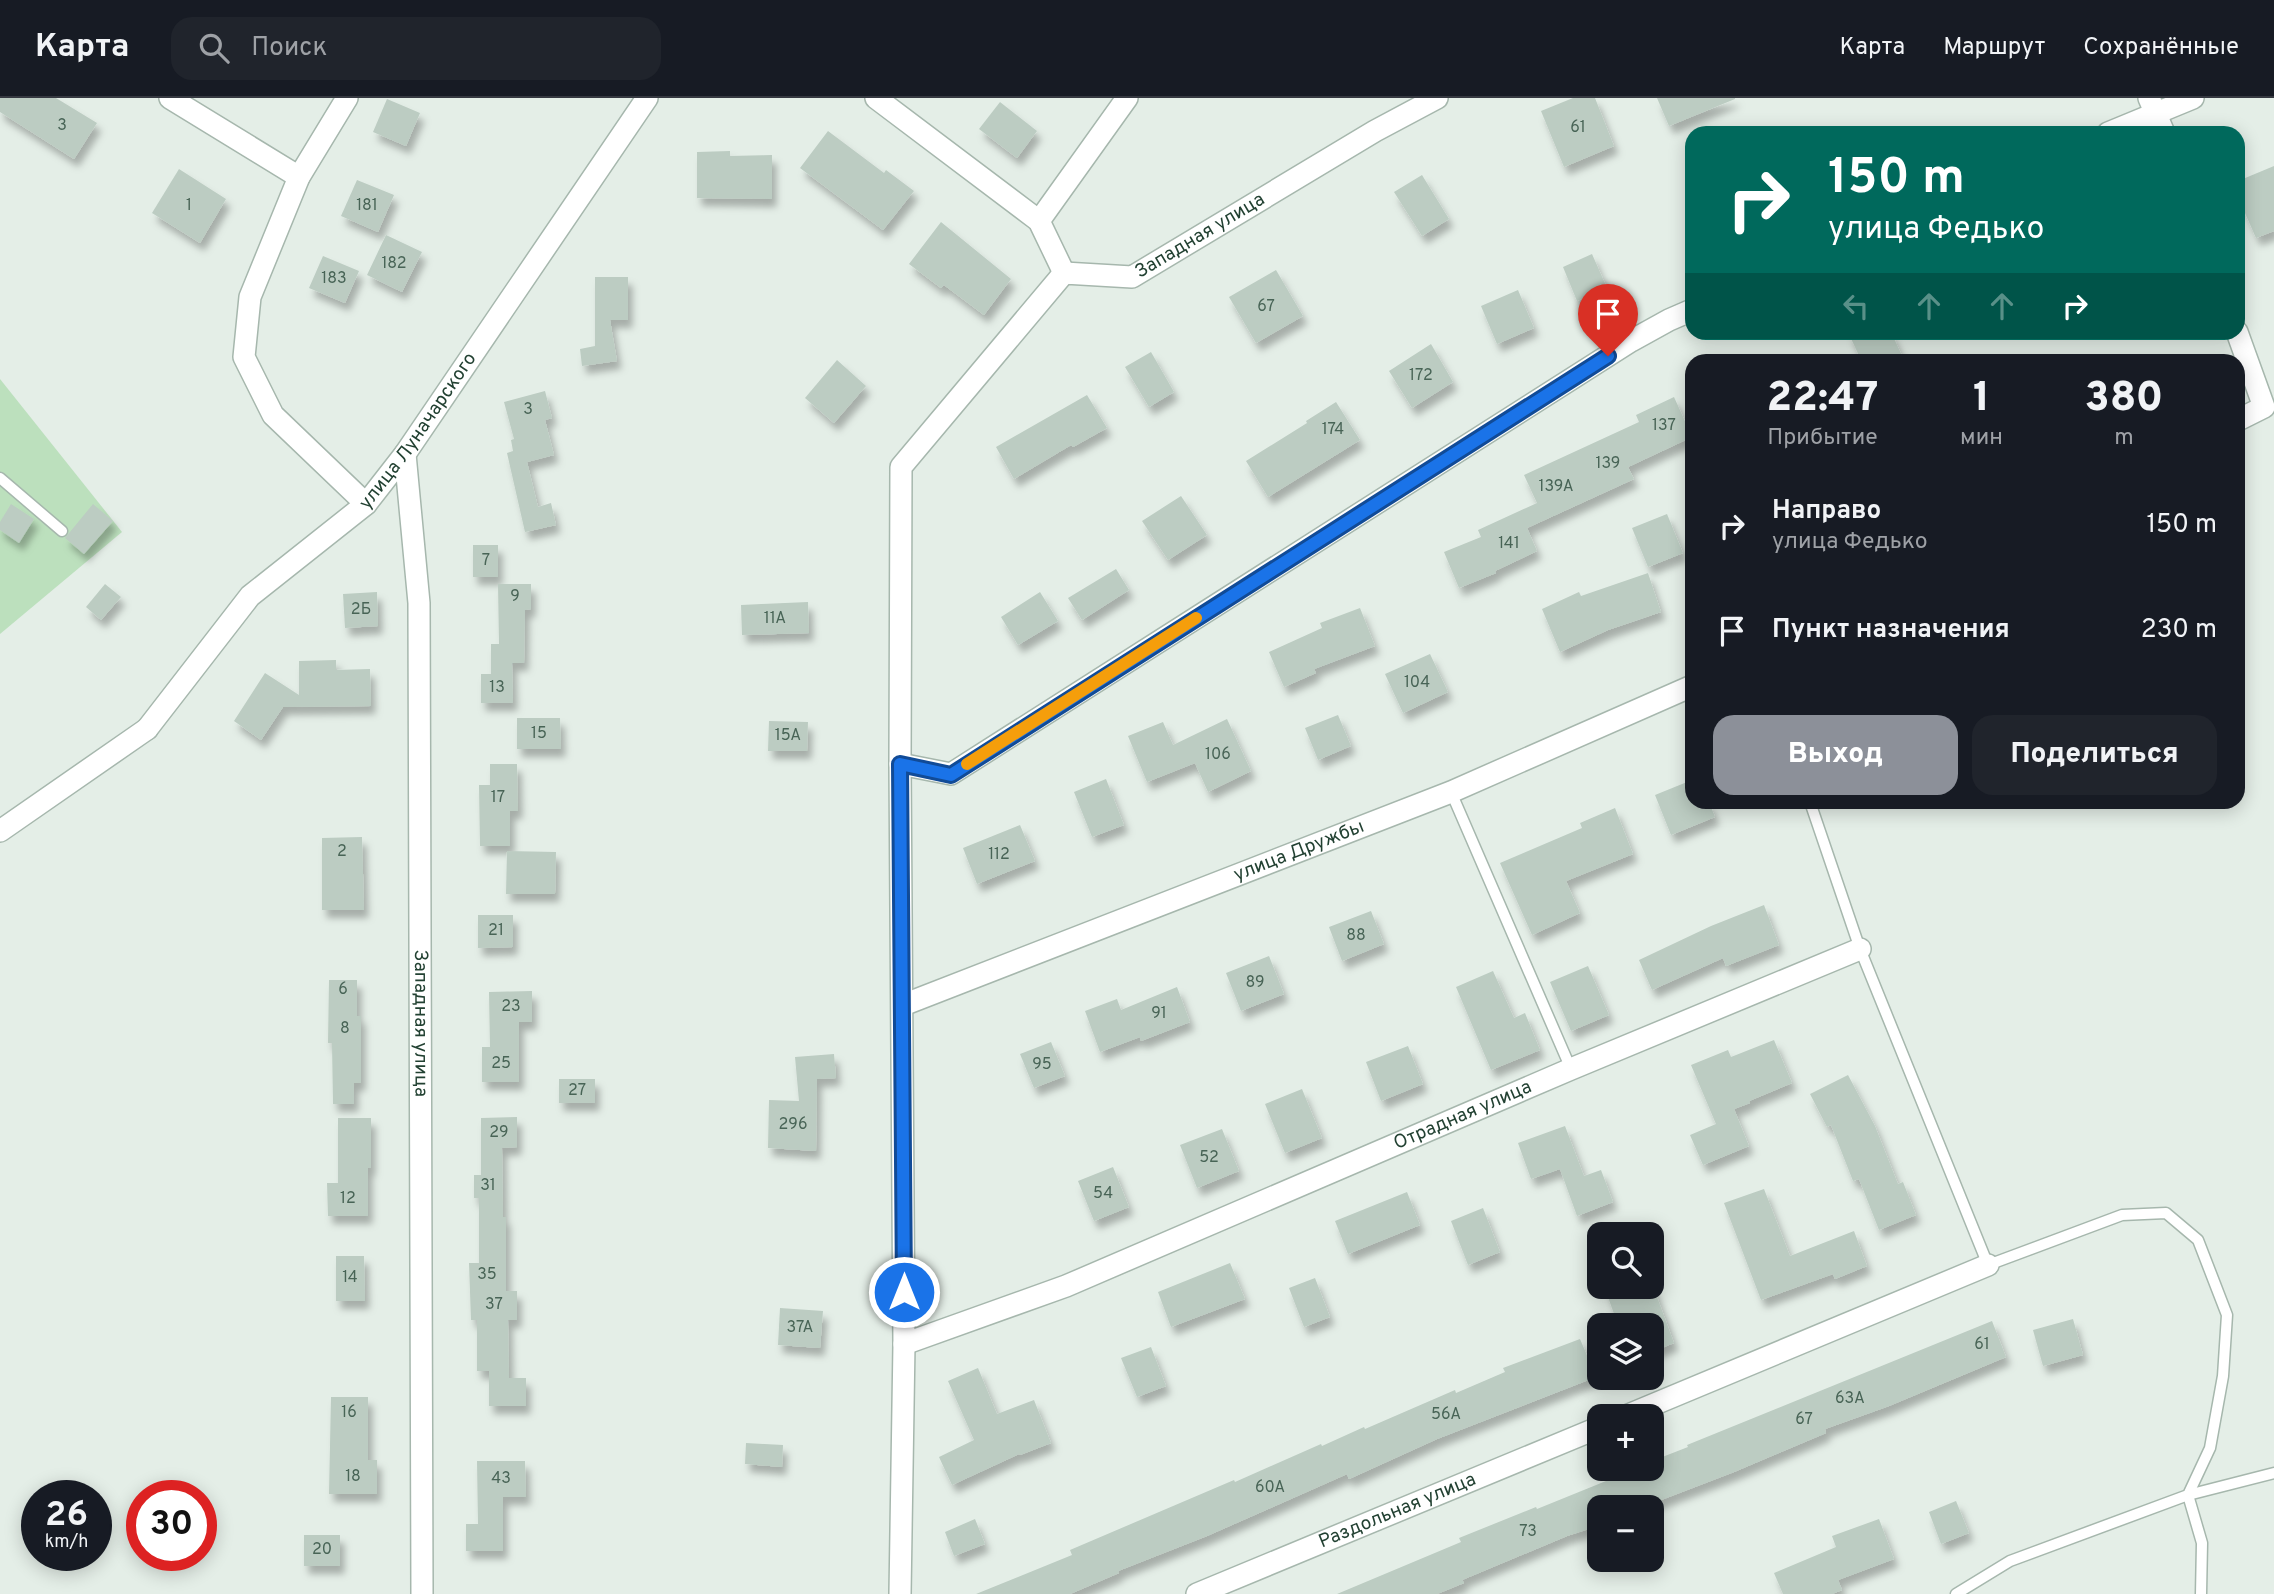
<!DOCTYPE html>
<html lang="ru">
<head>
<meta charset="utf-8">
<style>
  :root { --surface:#171b24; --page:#20242c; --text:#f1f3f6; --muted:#9ea1a6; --line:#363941; --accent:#8c9099 }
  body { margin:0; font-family:Overpass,sans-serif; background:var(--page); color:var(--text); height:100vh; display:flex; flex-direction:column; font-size:26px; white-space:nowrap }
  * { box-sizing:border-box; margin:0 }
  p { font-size:23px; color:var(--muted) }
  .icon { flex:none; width:38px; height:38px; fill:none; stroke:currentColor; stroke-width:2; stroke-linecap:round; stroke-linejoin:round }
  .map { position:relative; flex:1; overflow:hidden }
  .details { position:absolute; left:1685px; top:256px; width:560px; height:455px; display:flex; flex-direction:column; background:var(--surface); border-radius:21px; box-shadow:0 4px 18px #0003 }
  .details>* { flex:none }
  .hud { position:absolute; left:1685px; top:28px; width:560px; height:214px; border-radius:21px; box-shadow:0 4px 18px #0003; background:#00695c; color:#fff; overflow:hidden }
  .fabs { position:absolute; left:1587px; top:1124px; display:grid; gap:14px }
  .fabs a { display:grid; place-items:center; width:77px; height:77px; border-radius:14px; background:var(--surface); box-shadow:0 4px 18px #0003; font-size:35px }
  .speed { position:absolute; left:21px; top:1382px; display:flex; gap:14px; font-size:35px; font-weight:700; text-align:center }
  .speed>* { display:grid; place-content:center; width:91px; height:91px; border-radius:50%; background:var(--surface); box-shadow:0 4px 18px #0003; line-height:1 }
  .speed small { font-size:18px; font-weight:400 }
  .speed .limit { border:10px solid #d22; background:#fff; color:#111 }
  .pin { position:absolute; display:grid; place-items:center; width:60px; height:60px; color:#fff; margin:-72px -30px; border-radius:50% 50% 50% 0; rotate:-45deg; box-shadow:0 0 7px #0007 }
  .pin .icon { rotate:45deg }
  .me { position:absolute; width:77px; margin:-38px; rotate:0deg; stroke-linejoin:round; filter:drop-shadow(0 0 5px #0008) }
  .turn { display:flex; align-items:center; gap:24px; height:147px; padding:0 28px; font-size:32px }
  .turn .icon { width:91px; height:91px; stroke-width:2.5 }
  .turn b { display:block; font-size:49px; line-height:60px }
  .lanes { display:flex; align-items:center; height:66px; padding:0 28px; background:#0003; justify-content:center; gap:35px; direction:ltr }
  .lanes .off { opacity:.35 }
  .eta { display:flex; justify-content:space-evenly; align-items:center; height:119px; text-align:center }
  .eta b { font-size:42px; font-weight:800; line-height:49px }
  .button { display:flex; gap:14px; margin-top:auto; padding:14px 28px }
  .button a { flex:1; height:80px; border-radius:21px; background:var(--accent); color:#fff; font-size:28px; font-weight:800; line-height:80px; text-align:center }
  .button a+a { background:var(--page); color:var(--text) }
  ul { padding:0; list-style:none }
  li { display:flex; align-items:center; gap:21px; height:105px; padding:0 28px }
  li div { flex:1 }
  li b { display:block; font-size:26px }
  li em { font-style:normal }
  header { display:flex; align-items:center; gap:42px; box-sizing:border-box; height:98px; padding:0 35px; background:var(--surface); border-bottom:2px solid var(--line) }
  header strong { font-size:33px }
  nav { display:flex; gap:38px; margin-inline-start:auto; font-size:24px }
  .search { width:490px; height:63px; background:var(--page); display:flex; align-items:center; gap:18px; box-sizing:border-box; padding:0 24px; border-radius:21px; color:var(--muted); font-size:26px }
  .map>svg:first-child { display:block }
  .green { fill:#bce0bd }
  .building { fill:#bcccc2; filter:url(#shadow) }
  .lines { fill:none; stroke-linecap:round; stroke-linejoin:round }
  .service-casing { stroke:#a6b7ad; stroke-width:13 }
  .minor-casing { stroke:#a6b7ad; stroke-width:24 }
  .tertiary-casing { stroke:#a6b7ad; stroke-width:24 }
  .service { stroke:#fff; stroke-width:10 }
  .minor { stroke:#fff; stroke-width:21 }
  .tertiary { stroke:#fff; stroke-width:21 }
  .route-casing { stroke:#114b97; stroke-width:18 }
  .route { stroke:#1a73e8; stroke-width:12 }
  .slow { stroke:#f59e0b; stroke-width:12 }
  .labels { text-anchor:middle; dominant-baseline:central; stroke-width:7; stroke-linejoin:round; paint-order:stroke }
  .number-label { font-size:16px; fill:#486456 }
  .street-label { font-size:19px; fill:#224132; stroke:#f5faf6 }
</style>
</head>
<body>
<header>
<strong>Карта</strong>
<div class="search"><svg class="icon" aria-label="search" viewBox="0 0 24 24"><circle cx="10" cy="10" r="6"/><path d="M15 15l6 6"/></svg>Поиск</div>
<nav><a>Карта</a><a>Маршрут</a><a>Сохранённые</a></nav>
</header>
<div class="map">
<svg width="2274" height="1496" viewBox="0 0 2274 1496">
  <defs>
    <filter id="shadow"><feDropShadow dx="4.5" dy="8" stdDeviation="3.5" flood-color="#0004"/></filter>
  </defs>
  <rect width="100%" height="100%" fill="#e4eee7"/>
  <polygon class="green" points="0,281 122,434 0,536"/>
  <g class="building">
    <polygon points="0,0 56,0 97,25 74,61 0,14"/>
    <polygon points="1573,0 1595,0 1614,48 1564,69 1541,13"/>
    <polygon points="1657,0 1735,0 1735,1 1669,28"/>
    <polygon points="387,1 420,15 406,48 373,34"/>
    <polygon points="1000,4 1037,33 1017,60 979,31"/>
    <polygon points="828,33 884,75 886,72 914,93 883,132 800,70"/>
    <polygon points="730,53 730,58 772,57 772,101 697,100 697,54"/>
    <polygon points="2274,68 2274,133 2256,140 2238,99 2238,83"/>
    <polygon points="179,71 226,101 200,145 152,115"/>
    <polygon points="1422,77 1449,121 1422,138 1394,94"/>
    <polygon points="357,82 394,97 378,134 341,118"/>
    <polygon points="941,124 1011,181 984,217 944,187 941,190 909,166"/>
    <polygon points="386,137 422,154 402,194 367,177"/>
    <polygon points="1592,156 1607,190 1577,203 1563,169"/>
    <polygon points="323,158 359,173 345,205 309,190"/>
    <polygon points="1276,172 1303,218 1256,245 1229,199"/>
    <polygon points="595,179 628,179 628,222 610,222 617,263 582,268 580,251 595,248"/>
    <polygon points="1518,192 1534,230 1497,246 1481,208"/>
    <polygon points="1848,234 1891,234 1904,262 1861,262"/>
    <polygon points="1431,246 1453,284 1412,310 1389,273"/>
    <polygon points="1151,254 1174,294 1149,309 1125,269"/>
    <polygon points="837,262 866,288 834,325 805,300"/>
    <polygon points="545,293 552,320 545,322 554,357 527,364 538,409 551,405 556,427 525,434 507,355 513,353 511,342 514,341 504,304"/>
    <polygon points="1087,297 1107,330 1073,349 1071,347 1014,381 996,349"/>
    <polygon points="1674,299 1692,339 1628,369 1634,381 1527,430 1537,453 1495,473 1496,475 1459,490 1444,454 1481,439 1478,432 1537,405 1524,377 1639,324 1636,317"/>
    <polygon points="1336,304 1360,342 1268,399 1246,363 1307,325 1306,323"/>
    <polygon points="1181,398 1207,437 1168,462 1142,423"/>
    <polygon points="11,406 34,421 19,445 0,432 0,424"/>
    <polygon points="93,406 113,423 84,456 65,440"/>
    <polygon points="1667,416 1683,455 1648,469 1632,430"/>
    <rect x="473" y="447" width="25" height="32"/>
    <polygon points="1116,471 1129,492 1082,522 1068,500"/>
    <polygon points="1648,475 1661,514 1608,532 1560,554 1542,511 1579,494 1581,498"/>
    <polygon points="105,486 121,499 101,522 86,509"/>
    <polygon points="498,486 531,486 531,511 525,512 524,565 512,565 513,605 481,605 481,576 491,576 491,546 499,546"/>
    <polygon points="377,494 378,528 345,530 343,496"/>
    <polygon points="1040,494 1058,523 1018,547 1001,519"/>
    <polygon points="808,504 809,535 742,537 741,507"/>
    <polygon points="1360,510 1375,548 1314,571 1316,575 1284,589 1269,554 1322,530 1320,525"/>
    <polygon points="1430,556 1448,594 1403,615 1385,576"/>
    <polygon points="336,562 336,572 370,571 371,608 283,609 261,642 234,623 265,575 299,597 299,563"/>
    <polygon points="1338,617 1351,648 1318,662 1305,630"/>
    <polygon points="517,620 560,620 561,651 517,651"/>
    <polygon points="1227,621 1251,673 1208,694 1195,665 1147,684 1128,638 1163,624 1173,647"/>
    <polygon points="769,623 808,624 807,653 768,653"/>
    <polygon points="490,666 517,666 518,713 510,713 510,748 480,748 479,687 490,687"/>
    <polygon points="1106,681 1124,727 1092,739 1074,694"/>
    <polygon points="1692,682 1692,704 1709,704 1715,719 1671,737 1655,697"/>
    <polygon points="1615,710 1633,756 1566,783 1580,815 1532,837 1500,765 1582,730 1580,725"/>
    <polygon points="1020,727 1035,763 977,786 963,750"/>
    <polygon points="362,739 364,812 322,812 322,740"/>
    <polygon points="507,753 556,754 555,796 506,796"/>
    <polygon points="1764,807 1779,847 1726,868 1723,860 1652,892 1639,862 1711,828"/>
    <polygon points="1371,813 1384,846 1342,863 1329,829"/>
    <polygon points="478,817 513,817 513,849 478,850"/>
    <polygon points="1269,858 1284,896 1241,913 1226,875"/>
    <polygon points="1588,868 1609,917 1571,933 1550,884"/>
    <polygon points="1493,873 1514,920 1525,915 1540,952 1491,972 1456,889"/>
    <polygon points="329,882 357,882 357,918 361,918 361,985 354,985 354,1006 333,1006 332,945 328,945"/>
    <polygon points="1177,889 1190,924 1141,943 1140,939 1100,954 1085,913 1117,901 1121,912"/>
    <polygon points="532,893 532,924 519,924 519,984 482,984 482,949 490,949 489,894"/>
    <polygon points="1774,942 1792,985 1749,1003 1750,1005 1734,1011 1749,1048 1703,1067 1690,1037 1716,1026 1691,967 1728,952 1731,959"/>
    <polygon points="1051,944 1065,978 1034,990 1020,956"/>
    <polygon points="1408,948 1423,986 1381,1003 1366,964"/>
    <polygon points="834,956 836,980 817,981 816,1053 768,1050 769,1002 799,1003 795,959"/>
    <polygon points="1848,977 1875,1028 1898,1086 1903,1084 1916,1117 1879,1132 1859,1081 1853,1083 1831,1027 1827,1029 1810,996"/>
    <rect x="559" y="981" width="36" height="24"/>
    <polygon points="1302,991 1322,1040 1285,1055 1265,1006"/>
    <polygon points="517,1019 517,1049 502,1050 503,1119 506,1119 506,1193 517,1193 517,1222 508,1222 509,1280 526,1280 526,1308 489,1308 489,1273 477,1273 477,1222 471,1222 469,1165 479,1165 479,1100 474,1100 474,1077 481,1077 481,1020"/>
    <polygon points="338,1020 371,1020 371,1070 368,1070 368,1118 328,1118 327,1085 338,1085"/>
    <polygon points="1565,1028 1584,1078 1601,1072 1613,1104 1577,1118 1560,1071 1531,1081 1518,1045"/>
    <polygon points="1222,1031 1239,1073 1197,1090 1180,1047"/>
    <polygon points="1113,1069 1129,1109 1094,1123 1078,1083"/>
    <polygon points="1764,1091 1790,1158 1854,1133 1867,1168 1835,1181 1833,1176 1761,1202 1724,1105"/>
    <polygon points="1407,1094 1420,1127 1348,1156 1335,1123"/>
    <polygon points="1483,1110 1500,1154 1468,1167 1451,1123"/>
    <polygon points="336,1158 364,1158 365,1203 336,1203"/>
    <polygon points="1230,1165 1245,1201 1171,1229 1158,1194"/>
    <polygon points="1315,1180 1330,1219 1304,1229 1289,1190"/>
    <polygon points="1604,1188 1653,1188 1674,1245 1652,1254 1652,1227 1618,1227"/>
    <polygon points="780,1210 823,1213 820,1250 778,1247"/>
    <polygon points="2073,1221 2083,1257 2043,1268 2033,1232"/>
    <polygon points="1992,1223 2006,1259 1889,1308 1825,1331 1826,1335 1734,1374 1643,1409 1591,1409 1598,1428 1567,1438 1462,1482 1464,1485 1437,1496 1337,1496 1461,1444 1459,1440 1536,1409 1537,1411 1638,1370 1652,1370 1652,1363 1688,1349 1687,1347"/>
    <polygon points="1580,1241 1596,1279 1437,1341 1349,1381 1347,1376 1207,1438 1118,1473 1119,1475 1070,1496 976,1496 1072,1457 1070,1452 1234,1382 1235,1384 1321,1346 1322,1348 1364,1329 1365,1331 1455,1292 1456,1295 1505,1274 1503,1270"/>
    <polygon points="1151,1249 1166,1288 1137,1299 1121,1260"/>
    <polygon points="978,1270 997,1316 1034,1302 1051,1345 1020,1357 1019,1356 952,1387 939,1359 974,1342 948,1283"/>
    <polygon points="331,1299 368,1299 368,1362 377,1362 377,1396 329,1396"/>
    <polygon points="746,1345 783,1347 782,1369 745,1366"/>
    <polygon points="477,1363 525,1363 526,1399 503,1399 503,1453 466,1453 466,1426 478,1426"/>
    <polygon points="1956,1403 1969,1435 1941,1446 1929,1414"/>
    <polygon points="975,1421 985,1446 954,1458 945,1434"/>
    <polygon points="1879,1421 1894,1461 1838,1482 1842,1492 1832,1496 1783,1496 1774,1475 1836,1449 1832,1438"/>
    <rect x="304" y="1437" width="36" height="31"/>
  </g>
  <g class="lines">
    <defs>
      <g id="service">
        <polyline points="0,380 62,433"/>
        <polyline points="1451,694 1571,971"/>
        <polyline points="1810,704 1860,851 1988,1167 2122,1117 2166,1115 2198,1142 2227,1217 2223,1278 2210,1350 2188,1397 2010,1463 1956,1496"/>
        <polyline points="2201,1496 2202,1445 2188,1397 2274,1375"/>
      </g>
      <g id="minor">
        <polyline points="170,0 299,79"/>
        <polyline points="347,0 299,79 250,199 244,259 273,317 366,406"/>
        <polyline points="876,0 1039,123 1064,175"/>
        <polyline points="2149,0 2164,35"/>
        <polyline points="2108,35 2193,0"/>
        <polyline points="1039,123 1127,0"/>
        <polyline points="2237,234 2264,309 2238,322"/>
        <path id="s1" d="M405,356L419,505L422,1496"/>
        <polyline points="900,666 951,676 1631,243 1669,222 1692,212"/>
        <polyline points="0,733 147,631"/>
        <path id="s2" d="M903,907L1451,694L1692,588"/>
        <path id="s3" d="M904,1246L1066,1188L1571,971L1860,851"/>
        <polyline points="1626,1318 1988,1167"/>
        <path id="s4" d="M900,1496L904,1246L900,666L901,369L1064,175L1132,179L1375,33L1437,0"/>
        <path id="s5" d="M1197,1496L1600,1329"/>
      </g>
      <g id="tertiary">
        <path id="s6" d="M147,631L250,498L366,406L405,356L647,0"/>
      </g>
    </defs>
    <use href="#service" class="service-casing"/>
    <use href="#minor" class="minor-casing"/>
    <use href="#tertiary" class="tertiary-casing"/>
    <use href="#service" class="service"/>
    <use href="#minor" class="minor"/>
    <use href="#tertiary" class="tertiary"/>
  </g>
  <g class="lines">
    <defs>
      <polyline id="route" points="904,1194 900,666 951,677 1608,258"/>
    </defs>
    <use href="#route" class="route-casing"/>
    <use href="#route" class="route"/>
    <polyline class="slow" points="967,666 1196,520"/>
  </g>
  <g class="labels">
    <g class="number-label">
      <text x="62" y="28">3</text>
      <text x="1578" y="30">61</text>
      <text x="189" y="108">1</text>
      <text x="367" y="108">181</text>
      <text x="394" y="166">182</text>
      <text x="334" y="181">183</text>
      <text x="1266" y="209">67</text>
      <text x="1421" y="278">172</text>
      <text x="528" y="312">3</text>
      <text x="1664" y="328">137</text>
      <text x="1333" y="332">174</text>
      <text x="1608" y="366">139</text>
      <text x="1556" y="389">139А</text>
      <text x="1509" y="446">141</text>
      <text x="486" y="463">7</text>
      <text x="515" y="499">9</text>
      <text x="361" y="512">2Б</text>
      <text x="775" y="521">11А</text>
      <text x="1417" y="585">104</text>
      <text x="497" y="590">13</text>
      <text x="539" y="636">15</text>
      <text x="788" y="638">15А</text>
      <text x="1218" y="657">106</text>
      <text x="498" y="700">17</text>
      <text x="342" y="754">2</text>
      <text x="999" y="757">112</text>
      <text x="496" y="833">21</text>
      <text x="1356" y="838">88</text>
      <text x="1255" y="885">89</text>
      <text x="343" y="892">6</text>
      <text x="511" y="909">23</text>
      <text x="1159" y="916">91</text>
      <text x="345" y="931">8</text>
      <text x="501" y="966">25</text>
      <text x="1042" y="967">95</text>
      <text x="577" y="993">27</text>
      <text x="793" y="1027">296</text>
      <text x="499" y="1035">29</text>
      <text x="1209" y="1060">52</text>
      <text x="488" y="1088">31</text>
      <text x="1103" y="1096">54</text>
      <text x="348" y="1101">12</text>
      <text x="487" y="1177">35</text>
      <text x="350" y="1180">14</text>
      <text x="494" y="1207">37</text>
      <text x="800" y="1230">37А</text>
      <text x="1982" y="1247">61</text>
      <text x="1850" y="1301">63А</text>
      <text x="349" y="1315">16</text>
      <text x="1446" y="1317">56А</text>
      <text x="1804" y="1322">67</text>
      <text x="353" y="1379">18</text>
      <text x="501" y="1381">43</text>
      <text x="1270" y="1390">60А</text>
      <text x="1528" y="1434">73</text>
      <text x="322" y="1452">20</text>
    </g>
    <g class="street-label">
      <text stroke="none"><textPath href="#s4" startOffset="1528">Западная улица</textPath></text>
      <text stroke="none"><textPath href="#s6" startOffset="406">улица Луначарского</textPath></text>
      <text stroke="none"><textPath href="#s2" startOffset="425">улица Дружбы</textPath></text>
      <text stroke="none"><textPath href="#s1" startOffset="570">Западная улица</textPath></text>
      <text stroke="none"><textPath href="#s3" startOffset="604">Отрадная улица</textPath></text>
      <text stroke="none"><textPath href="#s5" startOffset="217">Раздольная улица</textPath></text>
    </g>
  </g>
</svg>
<div class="fabs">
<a><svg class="icon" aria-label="search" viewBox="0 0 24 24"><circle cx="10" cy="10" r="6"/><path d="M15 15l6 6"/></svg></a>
<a><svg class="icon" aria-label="layers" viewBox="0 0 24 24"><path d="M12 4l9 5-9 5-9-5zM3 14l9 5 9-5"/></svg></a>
<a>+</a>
<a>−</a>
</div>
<div class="speed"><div>26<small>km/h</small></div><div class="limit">30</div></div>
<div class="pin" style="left:1608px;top:258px;background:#d93025"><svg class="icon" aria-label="arrive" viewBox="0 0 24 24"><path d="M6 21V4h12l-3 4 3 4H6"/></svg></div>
<svg class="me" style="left:904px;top:1194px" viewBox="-20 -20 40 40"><circle r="17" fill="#1a73e8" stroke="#fff" stroke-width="3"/><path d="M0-11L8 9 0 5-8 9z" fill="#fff"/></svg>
<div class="hud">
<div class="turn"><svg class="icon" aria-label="right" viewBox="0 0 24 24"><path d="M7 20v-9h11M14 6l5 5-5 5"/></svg><div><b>150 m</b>улица Федько</div></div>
<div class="lanes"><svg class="icon off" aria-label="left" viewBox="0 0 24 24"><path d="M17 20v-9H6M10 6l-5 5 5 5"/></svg><svg class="icon off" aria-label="ahead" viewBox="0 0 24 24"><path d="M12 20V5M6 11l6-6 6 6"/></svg><svg class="icon off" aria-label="ahead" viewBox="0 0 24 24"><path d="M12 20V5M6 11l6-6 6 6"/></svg><svg class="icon" aria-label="right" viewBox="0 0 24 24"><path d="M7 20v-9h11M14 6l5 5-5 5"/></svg></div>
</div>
<section class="details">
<div class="eta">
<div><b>22:47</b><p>Прибытие</p></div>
<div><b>1</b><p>мин</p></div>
<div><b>380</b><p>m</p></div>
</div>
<ul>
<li><svg class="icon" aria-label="right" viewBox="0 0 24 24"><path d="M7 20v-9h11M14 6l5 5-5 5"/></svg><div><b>Направо</b><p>улица Федько</p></div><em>150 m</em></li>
<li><svg class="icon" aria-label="arrive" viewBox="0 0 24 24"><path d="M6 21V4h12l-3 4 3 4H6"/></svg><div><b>Пункт назначения</b></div><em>230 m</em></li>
</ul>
<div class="button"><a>Выход</a><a>Поделиться</a></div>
</section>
</div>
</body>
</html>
